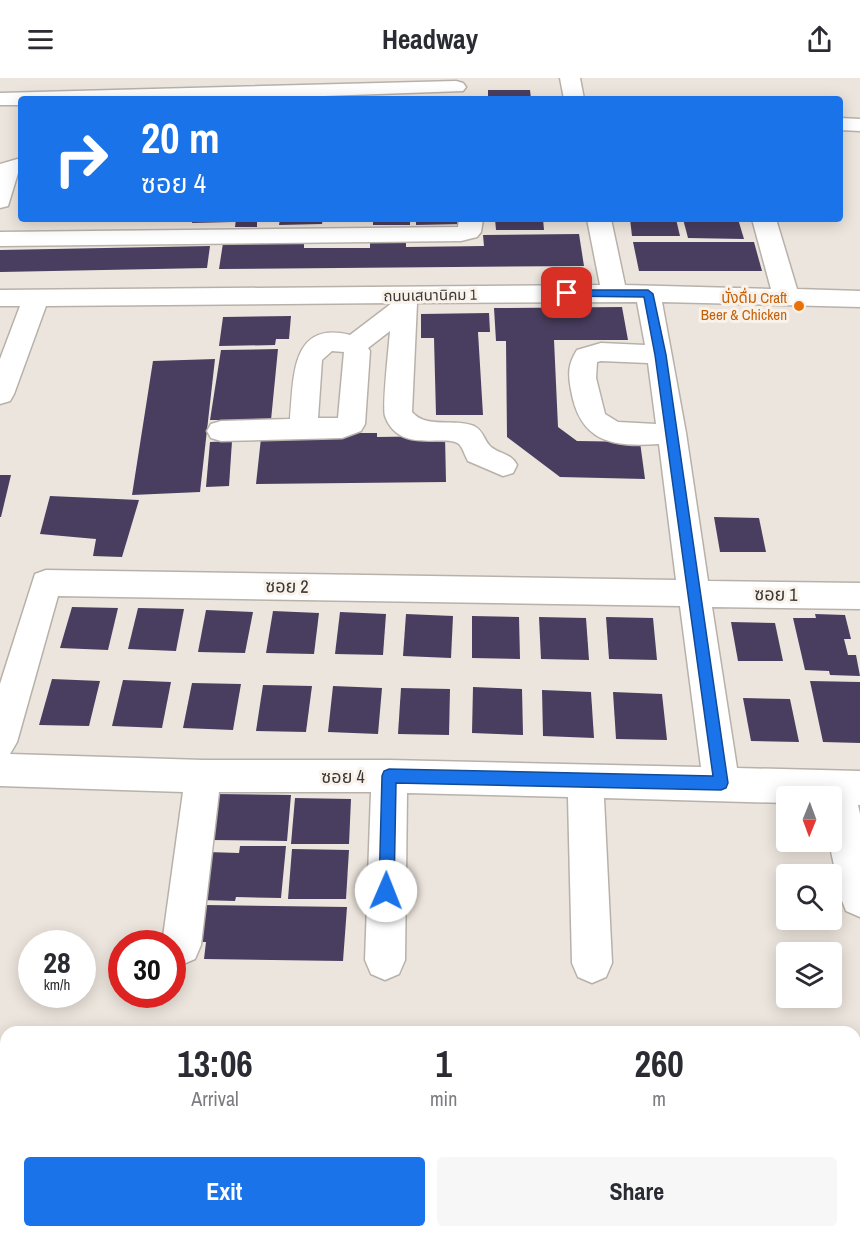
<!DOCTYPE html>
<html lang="en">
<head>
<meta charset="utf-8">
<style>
  :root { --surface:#fff; --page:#f7f7f7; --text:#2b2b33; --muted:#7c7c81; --accent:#1a73e8 }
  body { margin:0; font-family:"Archivo Narrow","Noto Sans Thai",sans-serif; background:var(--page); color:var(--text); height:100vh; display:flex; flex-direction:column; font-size:22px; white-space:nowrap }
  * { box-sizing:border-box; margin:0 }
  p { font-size:20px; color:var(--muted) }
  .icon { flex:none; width:33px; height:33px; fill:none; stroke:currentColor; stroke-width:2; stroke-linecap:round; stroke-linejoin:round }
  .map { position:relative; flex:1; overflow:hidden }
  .details { position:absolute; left:0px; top:948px; width:861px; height:212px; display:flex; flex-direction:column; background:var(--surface); border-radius:18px 18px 0 0; box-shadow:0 3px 15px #0003 }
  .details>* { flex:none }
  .hud { position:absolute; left:18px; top:18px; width:825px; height:126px; border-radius:6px; box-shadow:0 3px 15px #0003; background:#1a73e8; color:#fff; overflow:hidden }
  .needle { width:39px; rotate:181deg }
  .fabs { position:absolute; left:776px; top:708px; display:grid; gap:12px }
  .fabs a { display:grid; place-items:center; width:66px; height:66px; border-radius:6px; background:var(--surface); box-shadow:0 3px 15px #0003; font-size:30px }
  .speed { position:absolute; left:18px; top:852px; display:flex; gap:12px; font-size:30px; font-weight:700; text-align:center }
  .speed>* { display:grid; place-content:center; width:78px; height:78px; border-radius:50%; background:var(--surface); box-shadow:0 3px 15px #0003; line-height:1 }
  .speed small { font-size:15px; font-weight:400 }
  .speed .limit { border:9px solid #d22; background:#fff; color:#111 }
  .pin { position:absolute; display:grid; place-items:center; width:51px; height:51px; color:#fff; margin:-26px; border-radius:12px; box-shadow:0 3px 9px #0006 }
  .me { position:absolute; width:66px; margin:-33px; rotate:1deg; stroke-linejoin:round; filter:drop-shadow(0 0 4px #0008) }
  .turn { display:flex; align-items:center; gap:21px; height:126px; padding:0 24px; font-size:27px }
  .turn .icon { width:78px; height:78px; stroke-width:2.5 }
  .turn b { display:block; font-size:42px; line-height:51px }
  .eta { display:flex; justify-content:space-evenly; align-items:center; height:102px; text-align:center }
  .eta b { font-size:36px; font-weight:700; line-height:42px }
  .cta { display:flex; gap:12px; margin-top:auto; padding:12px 24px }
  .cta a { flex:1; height:69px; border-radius:6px; background:var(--accent); color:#fff; font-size:24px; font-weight:700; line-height:69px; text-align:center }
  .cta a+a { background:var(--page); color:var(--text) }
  header { display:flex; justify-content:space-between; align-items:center; height:78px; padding:0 24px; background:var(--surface); font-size:27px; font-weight:700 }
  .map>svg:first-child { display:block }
  .building { fill:#493e5f }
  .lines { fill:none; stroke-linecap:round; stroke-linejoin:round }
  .minor-casing { stroke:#b8b1aa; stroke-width:3 }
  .minor { fill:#fff; fill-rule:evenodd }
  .route { fill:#1a73e8; stroke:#114b97; stroke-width:1.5 }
  .food-dot { fill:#e8710a; stroke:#f9f2eb; stroke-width:2 }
  .labels { text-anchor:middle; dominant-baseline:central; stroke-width:6; stroke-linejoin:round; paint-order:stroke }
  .far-street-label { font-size:15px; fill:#3b3835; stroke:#f9f2eb }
  .far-food-label { font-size:15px; fill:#c56008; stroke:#f9f2eb; text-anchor:end }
  .street-label { font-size:18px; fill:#3b3835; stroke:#f9f2eb }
</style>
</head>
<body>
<header><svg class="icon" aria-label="menu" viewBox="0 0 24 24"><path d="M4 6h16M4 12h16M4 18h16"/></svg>Headway<svg class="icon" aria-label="share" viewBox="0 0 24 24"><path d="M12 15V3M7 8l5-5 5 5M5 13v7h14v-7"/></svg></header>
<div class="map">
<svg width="860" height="1159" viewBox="0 0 860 1159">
  <rect width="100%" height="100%" fill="#ece5dd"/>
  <g class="building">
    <polygon points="488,12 530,12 531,21 488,21"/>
    <polygon points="193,141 232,141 232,144 192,145"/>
    <polygon points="236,141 274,141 274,144 257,144 257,149 235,149"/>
    <polygon points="280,141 323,141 322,146 279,147"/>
    <polygon points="327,141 368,141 367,144 327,144"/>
    <rect x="373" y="141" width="37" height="6"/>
    <polygon points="416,141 464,141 464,146 416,147"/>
    <polygon points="495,141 543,141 544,152 496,152"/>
    <polygon points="630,141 676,141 680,158 632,158"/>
    <polygon points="683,141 738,141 744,161 688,160"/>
    <polygon points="579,156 584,188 219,191 223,165 304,164 304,170 370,170 370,165 406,165 406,169 484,168 483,157"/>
    <polygon points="633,164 754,164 762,193 639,193"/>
    <polygon points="210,168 207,190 0,194 0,172"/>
    <polygon points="622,229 628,262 554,262 558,349 577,363 640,364 645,401 560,399 507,359 506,263 496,263 494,230"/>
    <polygon points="489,235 490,254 478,254 483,337 436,337 434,260 421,260 421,236"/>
    <polygon points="291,238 289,261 276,261 275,267 219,268 223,239"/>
    <polygon points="278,271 271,342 210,342 221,272"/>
    <polygon points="215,281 200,414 132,417 153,283"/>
    <polygon points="325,355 377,355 377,359 445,358 446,404 256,406 261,360"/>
    <polygon points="232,363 229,408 206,409 210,364"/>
    <polygon points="0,397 11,397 1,439 0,439"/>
    <polygon points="50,418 139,422 122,479 93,478 96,461 40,456"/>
    <polygon points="714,439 759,440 766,474 720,474"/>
    <polygon points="72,529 118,530 108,572 60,570"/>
    <polygon points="138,530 184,531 176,573 128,571"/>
    <polygon points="206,532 253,534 245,575 198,574"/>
    <polygon points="273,533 319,535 314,576 266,575"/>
    <polygon points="340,534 386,536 383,577 335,576"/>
    <polygon points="406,536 453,538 451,580 403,578"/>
    <polygon points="815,536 845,537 851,561 844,561 848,577 856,577 860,598 830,597 829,593 805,592 793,540 816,540"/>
    <polygon points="472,538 519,539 520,581 472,580"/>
    <polygon points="539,539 586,540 589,582 541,581"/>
    <polygon points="606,539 653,540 657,582 609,581"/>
    <polygon points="731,544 775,545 783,583 738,583"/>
    <polygon points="52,601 100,603 89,648 39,647"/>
    <polygon points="123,602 171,604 162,650 112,648"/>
    <polygon points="810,603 860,604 860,665 823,664"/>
    <polygon points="192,605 241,606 233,652 183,650"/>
    <polygon points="263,607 312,608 306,654 256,653"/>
    <polygon points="333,608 382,610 378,656 328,654"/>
    <polygon points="473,609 522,611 523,657 472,655"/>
    <polygon points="401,610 450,611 449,657 398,656"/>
    <polygon points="542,612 591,614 594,660 543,658"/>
    <polygon points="613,614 662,616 667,662 616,661"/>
    <polygon points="743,620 790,621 799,664 751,663"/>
    <polygon points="216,716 291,717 287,763 210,762"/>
    <polygon points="295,720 351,721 349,766 291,766"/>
    <polygon points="240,768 286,768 281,820 236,819 235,823 200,822 207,774 239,775"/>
    <polygon points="292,771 349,772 346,821 288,821"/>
    <polygon points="205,827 347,829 343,883 204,881 206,864 200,864"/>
  </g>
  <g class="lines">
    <defs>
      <g id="minor">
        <polygon points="560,0 580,0 584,21 564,21"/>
        <polygon points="456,3 463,5 466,9 463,13 237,21 21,21 21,27 0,27 0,15"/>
        <polygon points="840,40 860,41 860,53 840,52"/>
        <polygon points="21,80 21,94 18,95 8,128 0,130 0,86"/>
        <polygon points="459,141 483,141 481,154 477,159 461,163 0,168 0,154 458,149"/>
        <path d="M587,141H611L625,207L771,211L752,141H776L797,211L860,213V229L662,224L686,355L708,503L860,505V531L712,529L737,690L860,693V727H858L860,736V839L846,833L841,820L829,764L831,718H786V725L604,720L612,885L606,899L592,905L578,899L572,885L568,719L407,715L405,882L399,896L385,902L371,896L365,882L371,714H219L201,867L195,881L181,887L172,883V866H162L183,714L0,708V606L35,496L46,492L676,502L659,366C611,369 580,364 571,312C568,296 568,286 577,272L601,265L645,267L637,224L417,225L412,334C426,351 455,340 474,348C484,353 484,363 491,369C501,377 511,375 517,387L513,395L503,398L468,383C465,378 463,370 459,366C445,355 399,377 385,338C382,328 389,268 390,253L368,270L370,273L365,346L361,353L342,360L221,363L211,360L207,353L211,346L221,343L290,341C294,301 290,242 350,257L392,225L46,228L14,316L10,323L0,326V281L20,228H0V212L600,207ZM332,273L344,274L338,340H318L322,282ZM601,283L648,285L656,346L618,344L605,336L596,300L597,284ZM58,518L680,528L701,689L389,682H203L10,676L17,664Z"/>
        <polygon points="860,1005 860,1047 855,1048 855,1006"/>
        <rect x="0" y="1027" width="6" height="44"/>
      </g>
    </defs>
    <use href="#minor" class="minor-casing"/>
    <use href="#minor" class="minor"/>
  </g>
  <polygon class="route" points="567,212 648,212 653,216 666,277 728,705 726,710 721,712 396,705 394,813 392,818 386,821 381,818 379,813 382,698 384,693 389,691 713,698 655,277 644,219 563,218 563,213"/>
  <circle class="food-dot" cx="799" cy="228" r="6"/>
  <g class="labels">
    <g class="far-street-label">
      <text transform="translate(430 217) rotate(-1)">ถนนเสนานิคม 1</text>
    </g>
    <g class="far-food-label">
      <text x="787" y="219">นั่งดื่ม Craft<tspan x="787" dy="17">Beer &amp; Chicken</tspan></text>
    </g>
    <g class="street-label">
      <text transform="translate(287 508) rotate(1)">ซอย 2</text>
      <text transform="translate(776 516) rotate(1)">ซอย 1</text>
      <text x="343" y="698">ซอย 4</text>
    </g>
  </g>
</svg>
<div class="fabs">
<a><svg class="needle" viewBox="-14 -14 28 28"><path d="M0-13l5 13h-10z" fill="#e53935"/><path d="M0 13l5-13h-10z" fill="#7c7c81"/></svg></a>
<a><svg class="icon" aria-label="search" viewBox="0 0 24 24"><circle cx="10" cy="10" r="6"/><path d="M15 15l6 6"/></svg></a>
<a><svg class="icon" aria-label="layers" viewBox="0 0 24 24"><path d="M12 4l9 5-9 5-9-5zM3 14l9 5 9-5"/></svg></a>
</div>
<div class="speed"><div>28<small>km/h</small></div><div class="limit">30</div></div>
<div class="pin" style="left:567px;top:215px;background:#d93025"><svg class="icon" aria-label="arrive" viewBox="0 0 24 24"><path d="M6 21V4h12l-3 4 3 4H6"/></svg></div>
<svg class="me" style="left:386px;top:813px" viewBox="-20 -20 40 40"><circle r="19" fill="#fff"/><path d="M0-13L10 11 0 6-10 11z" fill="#1a73e8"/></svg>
<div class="hud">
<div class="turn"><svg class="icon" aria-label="right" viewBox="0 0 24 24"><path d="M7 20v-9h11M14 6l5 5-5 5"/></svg><div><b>20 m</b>ซอย 4</div></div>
</div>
<section class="details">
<div class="eta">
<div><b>13:06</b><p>Arrival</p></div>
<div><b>1</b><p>min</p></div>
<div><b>260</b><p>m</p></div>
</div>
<div class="cta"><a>Exit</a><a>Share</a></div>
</section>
</div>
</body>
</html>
